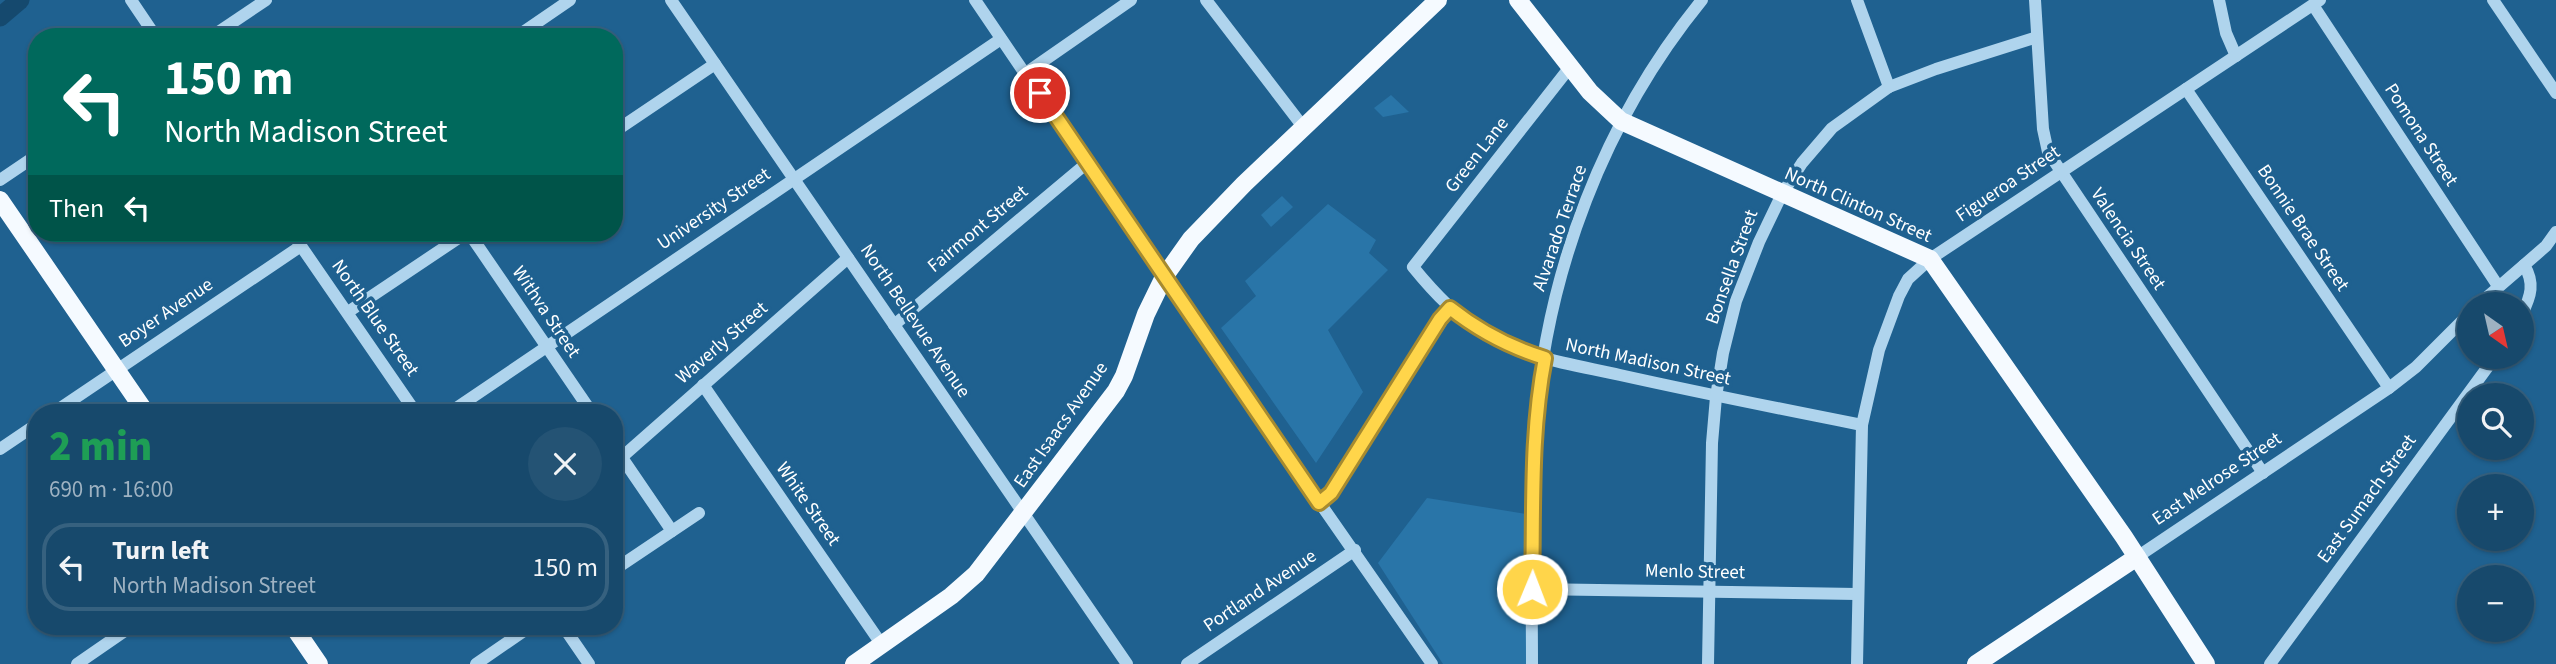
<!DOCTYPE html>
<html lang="en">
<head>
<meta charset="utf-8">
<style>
  :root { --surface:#17496c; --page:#245374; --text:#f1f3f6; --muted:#9eb2c2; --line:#36617f }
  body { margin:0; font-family:"Source Sans 3",sans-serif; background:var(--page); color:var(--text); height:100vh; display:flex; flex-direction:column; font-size:26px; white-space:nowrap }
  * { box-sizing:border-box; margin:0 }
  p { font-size:23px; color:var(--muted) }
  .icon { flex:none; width:38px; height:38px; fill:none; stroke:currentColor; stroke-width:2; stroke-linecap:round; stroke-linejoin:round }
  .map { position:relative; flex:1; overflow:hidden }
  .drawer { position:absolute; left:28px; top:404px; width:595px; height:231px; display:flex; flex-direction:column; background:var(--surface); border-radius:28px; box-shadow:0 2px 5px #0004,0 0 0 2px var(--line) }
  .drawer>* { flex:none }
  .top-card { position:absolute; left:28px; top:28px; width:595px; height:214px; border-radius:28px; box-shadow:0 2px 5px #0004,0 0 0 2px var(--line); background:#00695c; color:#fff; overflow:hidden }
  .needle { width:46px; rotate:146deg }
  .controls { position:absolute; left:2457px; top:292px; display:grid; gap:14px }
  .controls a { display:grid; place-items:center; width:77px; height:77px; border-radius:50%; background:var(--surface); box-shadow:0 2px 5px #0004,0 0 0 2px var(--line); font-size:35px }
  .pin { position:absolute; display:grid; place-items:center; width:60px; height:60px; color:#fff; margin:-30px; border:4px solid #fff; border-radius:50%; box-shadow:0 2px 7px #0007 }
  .me { position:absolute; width:77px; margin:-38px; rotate:1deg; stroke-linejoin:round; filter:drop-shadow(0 0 5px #0008) }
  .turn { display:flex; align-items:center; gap:24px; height:147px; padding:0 21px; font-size:32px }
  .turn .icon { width:91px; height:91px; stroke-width:2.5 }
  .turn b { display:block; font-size:49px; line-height:60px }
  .then { display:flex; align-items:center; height:66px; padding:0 21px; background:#0003; gap:14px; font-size:26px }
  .round { display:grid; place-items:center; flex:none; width:74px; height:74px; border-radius:37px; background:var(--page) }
  .overview { display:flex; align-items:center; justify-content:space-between; height:119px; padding:0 21px }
  h1 { font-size:42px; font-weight:800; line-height:52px; color:#1e9e55 }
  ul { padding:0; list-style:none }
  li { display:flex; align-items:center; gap:21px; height:88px; margin:0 14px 10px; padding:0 7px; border:4px solid var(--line); border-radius:28px }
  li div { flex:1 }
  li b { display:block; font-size:26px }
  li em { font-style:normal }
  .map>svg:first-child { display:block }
  .green { fill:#2975a8 }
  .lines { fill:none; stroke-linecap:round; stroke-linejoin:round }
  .river { stroke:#15496e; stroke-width:19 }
  .minor { stroke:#afd4ed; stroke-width:12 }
  .major { stroke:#f5faff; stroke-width:18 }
  .route-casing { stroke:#a68a30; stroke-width:18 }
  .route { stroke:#ffd54a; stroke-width:12 }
  .labels { text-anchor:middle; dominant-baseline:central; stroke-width:7; stroke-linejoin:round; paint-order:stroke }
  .street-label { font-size:19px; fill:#fff; stroke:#1f6190 }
</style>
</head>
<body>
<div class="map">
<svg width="2556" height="664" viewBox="0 0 2556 664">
  <rect width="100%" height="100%" fill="#1f6190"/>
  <g class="green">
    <polygon points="1391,95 1409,112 1383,117 1374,108"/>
    <polygon points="1282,196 1293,207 1271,227 1261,215"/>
    <polygon points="1328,204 1376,240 1369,253 1388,270 1328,330 1363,392 1316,463 1221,328 1256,296 1245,281"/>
    <polygon points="1427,498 1533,515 1532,664 1443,664 1378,563"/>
  </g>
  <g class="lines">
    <polyline class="river" points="0,17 20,0"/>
    <g class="minor">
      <polyline points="131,0 156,37"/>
      <polyline points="671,0 1127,664"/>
      <polyline points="975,0 1180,302 1432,664"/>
      <polyline points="1206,0 1304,128"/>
      <polyline points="1857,0 1889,87"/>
      <polyline points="2035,0 2043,129 2048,152 2263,473"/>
      <polyline points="2219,0 2226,33 2236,56"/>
      <polyline points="2493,0 2556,93"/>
      <polyline points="2313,5 2498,286"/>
      <polyline points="211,37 266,0"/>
      <polyline points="516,37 570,0"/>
      <path d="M1570,67L1413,267C1435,294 1458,318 1488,335C1528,359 1576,365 1620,375C1701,393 1781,409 1862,425"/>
      <polyline points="1026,73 1131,0"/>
      <polyline points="2186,89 2389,388"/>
      <polyline points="614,132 715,64"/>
      <polyline points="0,180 37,155"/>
      <polyline points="292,233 416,413"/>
      <polyline points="469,233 592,413"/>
      <polyline points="2479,304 2546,246 2556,232"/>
      <polyline points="348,312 466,233"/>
      <path d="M2522,314C2531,296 2535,283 2524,265"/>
      <polyline points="894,325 1087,163"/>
      <polyline points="703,385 882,645"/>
      <polyline points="53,413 301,246"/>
      <polyline points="449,413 1001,39"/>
      <polyline points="614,446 672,531"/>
      <polyline points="0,449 37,424"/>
      <polyline points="622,457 848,258"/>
      <polyline points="1319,503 1331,493 1450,308"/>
      <polyline points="2137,557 2389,388 2416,367 2469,314"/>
      <polyline points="614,570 699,513"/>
      <polyline points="1532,589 1857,594"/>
      <polyline points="563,626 589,664"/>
      <polyline points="77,664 132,626"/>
      <polyline points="476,664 531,626"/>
      <polyline points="1187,664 1355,550"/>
      <path d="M1532,664C1532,585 1529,503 1535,425C1547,271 1604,120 1702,0"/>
      <polyline points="1708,664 1712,443 1716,397 1723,353 1736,301 1759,242 1782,194 1802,163 1832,128 1889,87 1936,69 2037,37"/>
      <polyline points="1857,664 1862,425 1879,350 1899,296 1908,279 1930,259 2320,0"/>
      <polyline points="2270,664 2495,357"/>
    </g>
    <g class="major">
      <polyline points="1518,0 1590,92 1621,121 1930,259 2124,537 2206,664"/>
      <polyline points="0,200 146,413"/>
      <polyline points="293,626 319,664"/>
      <polyline points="854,664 951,596 976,574 1116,391 1124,376 1146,314 1164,277 1191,239 1244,184 1438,0"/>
      <polyline points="1976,664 2137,557"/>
    </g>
  </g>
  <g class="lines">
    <defs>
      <path id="route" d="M1040,93L1319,503L1331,493L1440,319L1450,308C1479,331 1509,347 1545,358C1530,435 1534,511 1532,589"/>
    </defs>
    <use href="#route" class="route-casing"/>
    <use href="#route" class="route"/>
  </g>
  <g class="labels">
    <g class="street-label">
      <text transform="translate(2421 135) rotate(57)">Pomona Street</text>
      <text transform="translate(1477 155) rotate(-52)">Green Lane</text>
      <text transform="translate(2008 184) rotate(-34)">Figueroa Street</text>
      <text transform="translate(1858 205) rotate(24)">North Clinton Street</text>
      <text transform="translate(714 209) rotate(-34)">University Street</text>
      <text transform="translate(1560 228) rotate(-71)">Alvarado Terrace</text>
      <text transform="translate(2303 228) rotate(56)">Bonnie Brae Street</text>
      <text transform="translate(978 229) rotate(-40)">Fairmont Street</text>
      <text transform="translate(2128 239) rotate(56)">Valencia Street</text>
      <text transform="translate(1732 267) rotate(-70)">Bonsella Street</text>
      <text transform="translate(546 312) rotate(56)">Withva Street</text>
      <text transform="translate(166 313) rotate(-34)">Boyer Avenue</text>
      <text transform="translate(375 318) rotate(55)">North Blue Street</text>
      <text transform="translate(915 321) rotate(56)">North Bellevue Avenue</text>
      <text transform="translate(722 343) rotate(-41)">Waverly Street</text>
      <text transform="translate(1648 362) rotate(12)">North Madison Street</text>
      <text transform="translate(1061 425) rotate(-55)">East Isaacs Avenue</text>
      <text transform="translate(2217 479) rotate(-34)">East Melrose Street</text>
      <text transform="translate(2367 499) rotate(-54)">East Sumach Street</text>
      <text transform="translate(808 504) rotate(55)">White Street</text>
      <text transform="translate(1695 572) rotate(1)">Menlo Street</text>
      <text transform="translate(1260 591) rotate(-34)">Portland Avenue</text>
    </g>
  </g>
</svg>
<div class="controls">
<a><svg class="needle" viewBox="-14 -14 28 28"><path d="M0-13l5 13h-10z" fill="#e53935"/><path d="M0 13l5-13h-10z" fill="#9eb2c2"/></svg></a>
<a><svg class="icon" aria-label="search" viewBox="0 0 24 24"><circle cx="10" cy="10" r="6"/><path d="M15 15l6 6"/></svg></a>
<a>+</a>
<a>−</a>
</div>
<div class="pin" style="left:1040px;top:93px;background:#d93025"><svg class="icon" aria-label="arrive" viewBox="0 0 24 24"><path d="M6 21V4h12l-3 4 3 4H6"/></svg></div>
<svg class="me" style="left:1532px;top:589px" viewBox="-20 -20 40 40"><circle r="17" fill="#ffd54a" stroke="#fff" stroke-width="3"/><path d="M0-11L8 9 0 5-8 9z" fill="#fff"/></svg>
<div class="top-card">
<div class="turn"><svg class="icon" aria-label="left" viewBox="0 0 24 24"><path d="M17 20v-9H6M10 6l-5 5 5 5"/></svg><div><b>150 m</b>North Madison Street</div></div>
<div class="then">Then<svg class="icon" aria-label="left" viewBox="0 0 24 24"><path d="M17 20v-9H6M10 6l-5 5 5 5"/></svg></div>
</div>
<section class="drawer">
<div class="overview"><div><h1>2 min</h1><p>690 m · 16:00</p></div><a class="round"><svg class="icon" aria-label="close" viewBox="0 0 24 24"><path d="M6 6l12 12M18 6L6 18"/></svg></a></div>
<ul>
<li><svg class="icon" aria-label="left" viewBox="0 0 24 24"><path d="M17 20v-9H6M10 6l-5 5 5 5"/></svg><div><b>Turn left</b><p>North Madison Street</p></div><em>150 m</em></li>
</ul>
</section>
</div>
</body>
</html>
